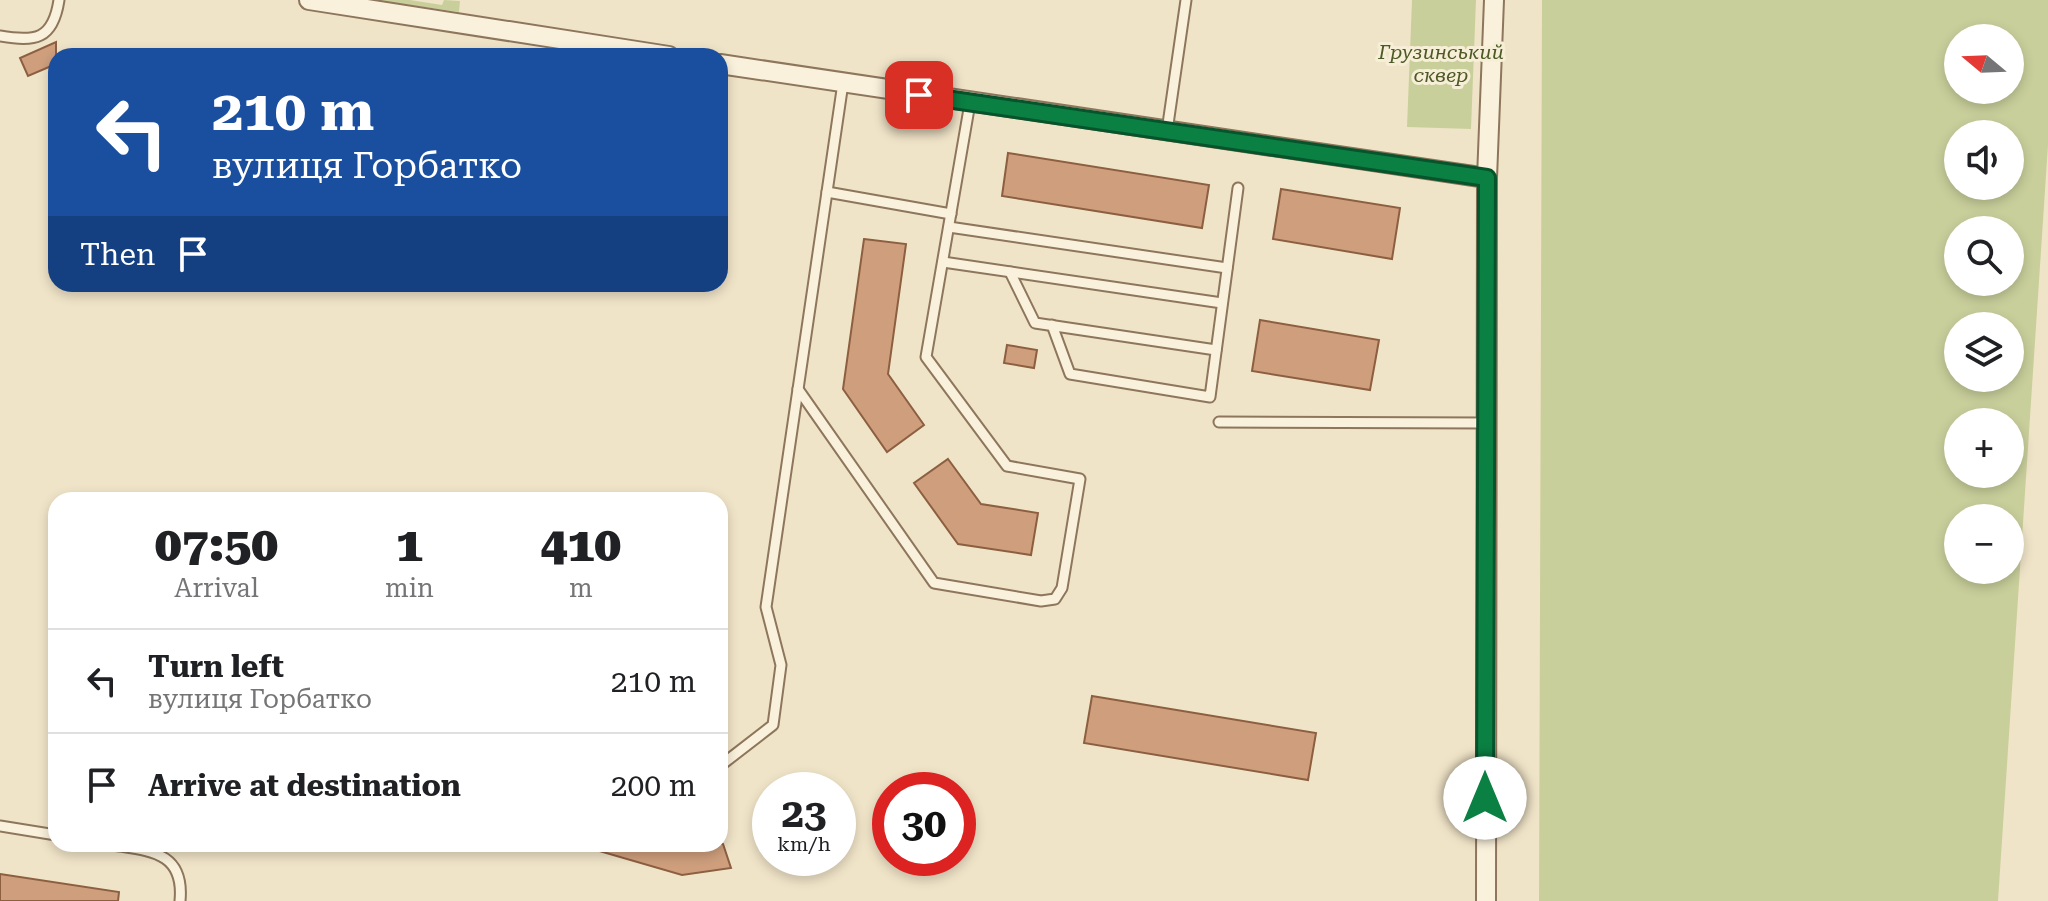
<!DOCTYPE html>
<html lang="en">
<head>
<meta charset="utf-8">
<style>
  :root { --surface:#fff; --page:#f6f6f6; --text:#202124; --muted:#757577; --line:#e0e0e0 }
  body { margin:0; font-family:"Roboto Serif",serif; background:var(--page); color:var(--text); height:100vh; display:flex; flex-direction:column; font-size:30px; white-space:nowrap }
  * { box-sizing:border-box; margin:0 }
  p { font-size:26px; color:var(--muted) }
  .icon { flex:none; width:44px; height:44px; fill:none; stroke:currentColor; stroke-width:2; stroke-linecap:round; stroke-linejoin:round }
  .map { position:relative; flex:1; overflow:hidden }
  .side { position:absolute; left:48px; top:492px; width:680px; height:360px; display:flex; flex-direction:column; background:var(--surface); border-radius:24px; box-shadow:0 4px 12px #0003 }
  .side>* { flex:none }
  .guide { position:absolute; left:48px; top:48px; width:680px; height:244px; border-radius:24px; box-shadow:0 4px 12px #0003; background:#1a4fa0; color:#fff; overflow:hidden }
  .needle { width:52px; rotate:289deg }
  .tools { position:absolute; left:1944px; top:24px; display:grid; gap:16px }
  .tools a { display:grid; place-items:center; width:80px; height:80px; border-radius:50%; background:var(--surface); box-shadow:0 4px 12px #0003; font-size:40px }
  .speed { position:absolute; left:752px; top:772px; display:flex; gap:16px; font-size:40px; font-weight:700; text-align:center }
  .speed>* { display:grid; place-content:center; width:104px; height:104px; border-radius:50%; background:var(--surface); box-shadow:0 4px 12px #0003; line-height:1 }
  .speed small { font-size:20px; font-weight:400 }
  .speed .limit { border:12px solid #d22; background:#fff; color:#111 }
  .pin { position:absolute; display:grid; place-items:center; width:68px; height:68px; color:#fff; margin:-34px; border-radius:16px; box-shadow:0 4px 12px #0006 }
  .me { position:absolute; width:88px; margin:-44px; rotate:0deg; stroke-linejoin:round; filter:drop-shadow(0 0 6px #0008) }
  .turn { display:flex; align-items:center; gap:28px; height:168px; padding:0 32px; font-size:36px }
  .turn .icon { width:104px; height:104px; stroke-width:2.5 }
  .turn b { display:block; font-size:56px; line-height:68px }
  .then { display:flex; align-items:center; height:76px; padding:0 32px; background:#0003; gap:16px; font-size:30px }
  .eta { display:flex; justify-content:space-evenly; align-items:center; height:136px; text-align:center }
  .eta b { font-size:48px; font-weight:800; line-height:56px }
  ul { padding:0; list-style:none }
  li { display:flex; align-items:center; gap:24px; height:104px; padding:0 32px; border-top:2px solid var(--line) }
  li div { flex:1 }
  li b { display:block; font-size:30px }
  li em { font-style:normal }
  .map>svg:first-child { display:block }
  .green { fill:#c9cf9b; fill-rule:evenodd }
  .building { fill:#cf9f7d; stroke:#8d5f41; stroke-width:2 }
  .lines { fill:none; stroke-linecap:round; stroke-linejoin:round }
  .service-casing { stroke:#8d765c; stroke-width:13 }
  .minor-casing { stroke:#8d765c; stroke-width:22 }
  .service { stroke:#faf1dc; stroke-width:9 }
  .minor { stroke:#faf1dc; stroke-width:18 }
  .route-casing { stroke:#07532c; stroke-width:20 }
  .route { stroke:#0b8043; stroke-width:14 }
  .labels { text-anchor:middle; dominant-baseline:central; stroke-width:6; stroke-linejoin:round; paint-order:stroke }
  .park-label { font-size:20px; font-style:italic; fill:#4d5a26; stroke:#f7eed8 }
</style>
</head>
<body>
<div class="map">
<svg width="2048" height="901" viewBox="0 0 2048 901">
  <rect width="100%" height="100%" fill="#f0e4c8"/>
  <g class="green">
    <polygon points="375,0 410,0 442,5 444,0 460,1 459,12"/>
    <polygon points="1412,0 1476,0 1471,129 1407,127"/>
    <path d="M1542,0H2048V145L1998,901H1539ZM1958,38H2010V90H1958ZM1958,134H2010V186H1958ZM1958,230H2010V282H1958ZM1958,326H2010V378H1958ZM1958,422H2010V474H1958ZM1958,518H2010V570H1958Z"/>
  </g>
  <g class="building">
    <polygon points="56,42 56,64 28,76 20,58"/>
    <polygon points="1008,153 1209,185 1202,228 1002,196"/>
    <polygon points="1281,189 1400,208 1392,259 1273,239"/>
    <polygon points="864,239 906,244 888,374 924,425 887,452 843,389"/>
    <polygon points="1260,320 1379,340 1370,390 1252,371"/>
    <polygon points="1007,345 1037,350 1034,368 1004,363"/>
    <polygon points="948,459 981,504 1038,513 1031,555 958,544 914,483"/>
    <polygon points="1092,696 1316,733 1308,780 1084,743"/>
    <polygon points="589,844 723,844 731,868 682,875 589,848"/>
    <polygon points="0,874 119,892 118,901 0,901"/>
  </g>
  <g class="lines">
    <defs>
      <g id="service">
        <path d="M0,36C35,42 53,40 59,0"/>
        <polyline points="1167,131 1186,0"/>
        <polyline points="827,192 951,214"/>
        <polyline points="949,227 1227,268"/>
        <polyline points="943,262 1222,303"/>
        <polyline points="1010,272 1035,323 1216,350"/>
        <polyline points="1052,325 1070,374 1210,397 1238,188"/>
        <polyline points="798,389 934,583 1041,601 1055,599 1062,588 1080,479 1007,466 926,357 970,103"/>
        <polyline points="1219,422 1486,423"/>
        <polyline points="720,766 773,725 781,665 766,607 843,83"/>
        <polyline points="0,826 56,835"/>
        <path d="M107,844C146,851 185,849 180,901"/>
      </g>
      <g id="minor">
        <polyline points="309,0 669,56"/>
        <polyline points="720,64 1487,178"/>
        <polyline points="1486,901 1487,178 1494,0"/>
      </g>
    </defs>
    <use href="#service" class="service-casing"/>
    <use href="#minor" class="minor-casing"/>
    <use href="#service" class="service"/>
    <use href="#minor" class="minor"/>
  </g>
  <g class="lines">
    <defs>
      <polyline id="route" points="919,95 1487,178 1485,798"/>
    </defs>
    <use href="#route" class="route-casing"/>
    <use href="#route" class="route"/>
  </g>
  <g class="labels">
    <g class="park-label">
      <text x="1441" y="52">Грузинський<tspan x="1441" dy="23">сквер</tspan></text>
    </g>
  </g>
</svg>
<div class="tools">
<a><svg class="needle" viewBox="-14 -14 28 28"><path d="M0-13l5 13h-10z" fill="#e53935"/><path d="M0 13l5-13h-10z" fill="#757577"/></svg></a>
<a><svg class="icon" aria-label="sound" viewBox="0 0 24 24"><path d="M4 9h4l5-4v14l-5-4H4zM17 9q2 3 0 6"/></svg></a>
<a><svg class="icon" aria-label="search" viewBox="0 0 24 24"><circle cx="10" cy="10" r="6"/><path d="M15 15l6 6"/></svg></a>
<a><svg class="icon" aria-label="layers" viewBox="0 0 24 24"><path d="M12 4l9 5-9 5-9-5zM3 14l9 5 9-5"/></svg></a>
<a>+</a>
<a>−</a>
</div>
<div class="speed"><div>23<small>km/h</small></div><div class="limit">30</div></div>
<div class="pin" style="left:919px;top:95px;background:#d93025"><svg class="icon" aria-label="arrive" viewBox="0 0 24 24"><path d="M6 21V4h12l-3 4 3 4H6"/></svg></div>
<svg class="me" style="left:1485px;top:798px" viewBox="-20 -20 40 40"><circle r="19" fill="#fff"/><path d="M0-13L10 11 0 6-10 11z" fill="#0b8043"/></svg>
<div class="guide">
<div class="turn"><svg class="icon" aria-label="left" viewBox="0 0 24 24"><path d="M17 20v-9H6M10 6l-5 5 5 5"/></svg><div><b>210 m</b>вулиця Горбатко</div></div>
<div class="then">Then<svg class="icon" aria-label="arrive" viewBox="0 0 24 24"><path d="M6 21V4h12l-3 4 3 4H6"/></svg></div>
</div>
<section class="side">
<div class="eta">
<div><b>07:50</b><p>Arrival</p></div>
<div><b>1</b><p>min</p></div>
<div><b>410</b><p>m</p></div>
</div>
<ul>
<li><svg class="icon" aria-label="left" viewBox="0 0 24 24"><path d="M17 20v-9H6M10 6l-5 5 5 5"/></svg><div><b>Turn left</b><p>вулиця Горбатко</p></div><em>210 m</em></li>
<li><svg class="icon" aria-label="arrive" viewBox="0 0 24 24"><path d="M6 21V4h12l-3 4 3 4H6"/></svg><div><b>Arrive at destination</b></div><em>200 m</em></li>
</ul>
</section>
</div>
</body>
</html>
